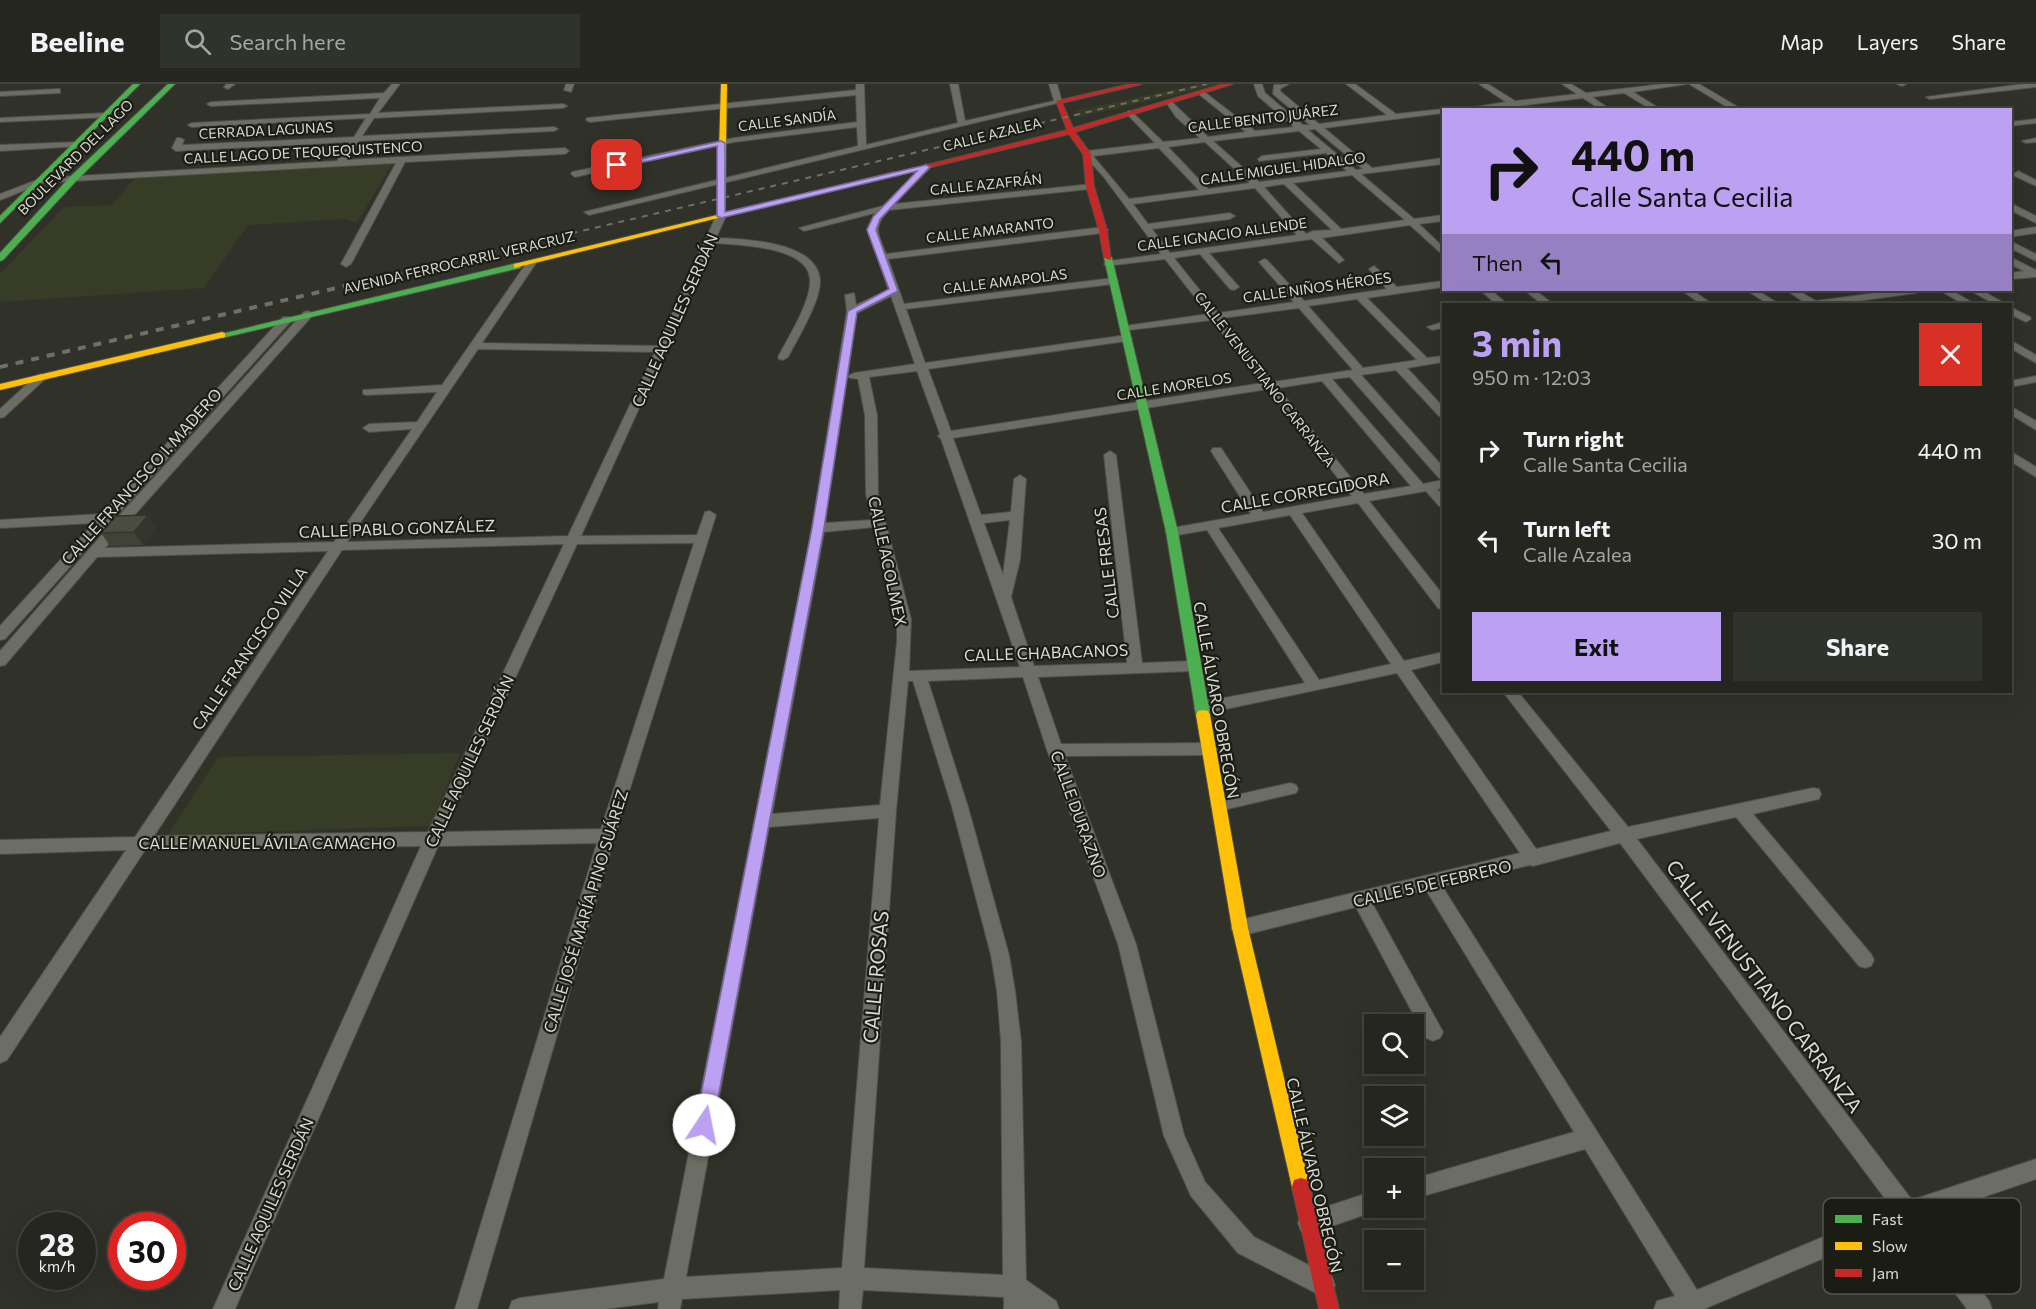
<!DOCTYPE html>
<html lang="en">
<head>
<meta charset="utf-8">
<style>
  :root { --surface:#24261f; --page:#30322c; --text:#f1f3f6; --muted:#a3a5a4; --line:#41433d; --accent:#bca0f2 }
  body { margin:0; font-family:Commissioner,sans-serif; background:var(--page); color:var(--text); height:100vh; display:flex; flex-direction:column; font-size:22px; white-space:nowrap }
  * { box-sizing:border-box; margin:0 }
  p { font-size:20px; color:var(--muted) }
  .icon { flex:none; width:33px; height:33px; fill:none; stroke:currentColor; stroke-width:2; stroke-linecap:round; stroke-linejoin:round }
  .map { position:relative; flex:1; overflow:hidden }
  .drawer { position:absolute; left:1442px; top:219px; width:570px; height:390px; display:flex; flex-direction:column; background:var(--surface); border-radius:0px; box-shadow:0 6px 24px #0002,0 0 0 2px var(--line) }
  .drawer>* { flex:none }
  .guide { position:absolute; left:1442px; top:24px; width:570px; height:183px; border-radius:0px; box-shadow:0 6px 24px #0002,0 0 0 2px var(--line); background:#bca0f2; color:#111; overflow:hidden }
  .tools { position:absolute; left:1364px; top:930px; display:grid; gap:12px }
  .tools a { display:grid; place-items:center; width:60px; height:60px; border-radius:0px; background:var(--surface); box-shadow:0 6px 24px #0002,0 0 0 2px var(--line); font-size:30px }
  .speed { position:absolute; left:18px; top:1128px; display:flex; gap:12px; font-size:30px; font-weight:700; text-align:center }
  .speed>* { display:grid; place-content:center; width:78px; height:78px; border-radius:50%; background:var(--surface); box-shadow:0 6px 24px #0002,0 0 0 2px var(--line); line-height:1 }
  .speed small { font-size:15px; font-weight:400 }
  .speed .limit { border:9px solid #d22; background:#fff; color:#111 }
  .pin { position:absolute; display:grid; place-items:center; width:51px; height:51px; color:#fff; margin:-26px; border-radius:12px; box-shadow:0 3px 9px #0006 }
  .me { position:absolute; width:66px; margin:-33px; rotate:11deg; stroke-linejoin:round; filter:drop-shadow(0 0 4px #0008) }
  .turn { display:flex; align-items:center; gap:21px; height:126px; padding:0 30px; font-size:27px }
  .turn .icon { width:78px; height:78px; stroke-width:2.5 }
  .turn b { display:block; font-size:42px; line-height:51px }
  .then { display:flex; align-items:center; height:57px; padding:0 30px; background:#0003; gap:12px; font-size:22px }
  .round { display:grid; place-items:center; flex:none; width:63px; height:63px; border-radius:0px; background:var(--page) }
  .headline { display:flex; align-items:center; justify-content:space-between; height:102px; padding:0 30px }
  h1 { font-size:36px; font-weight:700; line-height:45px; color:var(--accent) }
  .cta { display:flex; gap:12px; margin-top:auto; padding:12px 30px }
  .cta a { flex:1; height:69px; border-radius:0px; background:var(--accent); color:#111; font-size:24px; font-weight:700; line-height:69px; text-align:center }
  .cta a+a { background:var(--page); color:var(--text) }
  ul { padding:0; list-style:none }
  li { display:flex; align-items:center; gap:18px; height:90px; padding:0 30px }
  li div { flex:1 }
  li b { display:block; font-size:22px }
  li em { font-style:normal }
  header { display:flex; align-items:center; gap:36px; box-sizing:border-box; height:84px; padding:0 30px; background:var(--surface); border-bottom:2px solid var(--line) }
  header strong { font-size:28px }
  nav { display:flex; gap:33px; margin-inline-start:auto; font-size:21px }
  .search { width:420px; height:54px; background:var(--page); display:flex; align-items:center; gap:15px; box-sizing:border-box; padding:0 21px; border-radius:0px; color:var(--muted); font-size:22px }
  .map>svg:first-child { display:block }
  .built { fill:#373c26 }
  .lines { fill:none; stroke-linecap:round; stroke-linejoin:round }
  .street-casing { stroke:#4e5048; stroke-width:2 }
  .fast-casing { stroke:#4e5048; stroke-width:2 }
  .slow-casing { stroke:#4e5048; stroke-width:2 }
  .jam-casing { stroke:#4e5048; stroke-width:2 }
  .street { fill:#6c6e65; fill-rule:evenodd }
  .fast { fill:#4caf50; fill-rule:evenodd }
  .slow { fill:#ffc107; fill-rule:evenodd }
  .jam { fill:#c62828; fill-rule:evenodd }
  .rail-far1 { stroke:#6e6f69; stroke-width:2; stroke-dasharray:6 6; stroke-linecap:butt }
  .rail { stroke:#6e6f69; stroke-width:4; stroke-dasharray:8 8; stroke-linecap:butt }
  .wall { fill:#404237 }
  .shaded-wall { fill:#34362d }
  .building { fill:#4a4d40; stroke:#34362d; stroke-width:1.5 }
  .route { fill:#bca0f2; stroke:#7a689d; stroke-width:1.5 }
  .labels { text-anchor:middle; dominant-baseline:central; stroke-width:4.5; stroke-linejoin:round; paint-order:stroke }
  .far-street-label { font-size:14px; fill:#d9dcd1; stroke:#1b1d15 }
  .street-label { font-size:16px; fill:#d9dcd1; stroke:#1b1d15 }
  .near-street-label { font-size:20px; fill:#d9dcd1; stroke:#1b1d15 }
  .key { fill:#1b1d15; stroke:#54564d; stroke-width:1.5 }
  .key-label { font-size:16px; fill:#d9dcd1 }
</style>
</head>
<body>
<header>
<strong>Beeline</strong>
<div class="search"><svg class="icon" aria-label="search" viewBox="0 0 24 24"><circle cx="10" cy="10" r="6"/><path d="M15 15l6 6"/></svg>Search here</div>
<nav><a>Map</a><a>Layers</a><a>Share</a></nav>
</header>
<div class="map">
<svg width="2036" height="1225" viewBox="0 0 2036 1225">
  <rect width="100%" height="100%" fill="#303229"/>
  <g class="built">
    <polygon points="1200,0 1221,0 1079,33 1074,27"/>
    <polygon points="392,80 357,139 344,135 248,141 204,204 0,218 0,190 64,123 112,121 135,94"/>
    <polygon points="460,669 430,742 168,751 218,673"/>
  </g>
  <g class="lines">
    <defs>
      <g id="street">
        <polygon points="227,0 235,0 228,5 224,3"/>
        <polygon points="392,0 400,0 378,29 563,20 567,22 563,24 374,34 362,52 554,43 558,45 554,47 359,57 346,76 565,64 569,67 565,70 405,78 351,180 346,183 341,180 396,79 74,97 43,99 0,116 0,110 42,94 337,77 350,58 176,67 172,64 177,54 180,54 184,56 182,61 354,53 366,34 192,43 188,41 192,39 370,30 380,14 211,22 207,20 211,18 384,9"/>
        <polygon points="566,0 574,0 571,8 564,6"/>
        <polygon points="856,0 864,0 866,61 958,39 950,0 958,0 965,37 1054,17 1049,0 1057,0 1062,18 589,131 584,128 858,62 857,43 734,58 575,93 571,90 572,88 734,54 857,38 856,11 590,38 586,36 587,34 856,6"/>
        <path d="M1254,0H1262L1265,9L1303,41H1310L1273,10L1274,1L1289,0L1281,4L1280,7L1319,40L1387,31L1346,0H1355L1396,30L1443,25L1446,26H1443V29L1324,44L1372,84L1443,74V80L1361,90L1414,135L1443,131V137L1419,140L1443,163V171L1410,141L1322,154L1344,176L1339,179L1312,155L1209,169L1239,203L1234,206L1230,205L1200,170L1174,174L1218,229L1294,218L1259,178L1264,175L1267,176L1304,217L1387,205L1369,185L1374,182L1397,203L1443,197V203L1367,214L1427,274L1443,272V278L1407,284L1443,323V333L1439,332L1396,286L1361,291L1443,383V395L1439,394L1350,293L1332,295L1423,400L1443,396V404L1437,405L1443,411V423L1439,422L1426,407L1369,417L1443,511V526L1438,524L1358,419L1302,429L1404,577L1443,568V578L1411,586L1536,765L1611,747L1503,608H1518L1628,743L1813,704L1819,705L1821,710L1819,715L1753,730L1871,870L1874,876L1871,882L1865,884L1859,882L1736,733L1637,755L1912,1116L2036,1075V1095L1925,1133L1989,1217L1992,1225H1967L1904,1140L1704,1225H1654L1657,1217L1675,1212L1585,1065L1413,1115V1095L1574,1048L1426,806L1372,819L1443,948L1440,954L1433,957L1426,954L1356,823L1240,852L1234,849L1231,844L1234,839L1240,836L1520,769L1397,589L1202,630L1197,628L1194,624L1197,620L1202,618L1305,599L1207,446L1172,452L1165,448L1172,444L1251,430L1211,367L1213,364H1221L1263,428L1352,412L1268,305L953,354L981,431L1011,428L1014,395L1020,391L1026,395L1020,476L1011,513L1034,582L1127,579L1104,371L1110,367L1116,371L1142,579L1194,577L1201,582L1194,587L1038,593L1061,660L1209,659L1215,661L1217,665L1215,669L1209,671L1065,672L1136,860L1184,1051L1205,1098L1254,1153L1332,1193L1335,1201L1332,1209L1324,1212L1316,1209L1238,1169L1191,1112L1164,1052L1118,860L1047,666L1023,593L928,597L968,723L1009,871L1015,907L1021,957L1026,1196L1056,1217L1059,1225H1004V1213L863,1206L861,1225H839L840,1206L682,1215L680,1225H658L659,1218L605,1225H509L512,1217L520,1214L664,1195L812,444L847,227L845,211L854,209L856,221L889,206L867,145L875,129L804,147L799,144L883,122L926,80L930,83L929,85L894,120L1093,100V104L1090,105L889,126C872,143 878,150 886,170L1103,143L1108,146L1103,149L888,175L904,220L1113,194L1118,197L1113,200L906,225L925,279L1127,251L1132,254L1127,257L928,285L951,347L1263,299L1212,236L1121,247L1120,245L1125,242L1208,230L1165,175L1106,182L1104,180L1109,177L1161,170L1103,92L1083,70L1087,67L1155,59L1128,31V27H1131L1163,58L1200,54L1176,33L1166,18L1170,16L1208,53L1246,48L1200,11V7H1203L1255,47L1294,43L1258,12ZM1315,45L1363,85L1356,86L1308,46ZM1299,47L1321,65L1262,72L1258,75L1259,77L1326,69L1347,87L1259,98L1213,57ZM1205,58L1250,99L1208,105L1168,63ZM1159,64L1199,106L1129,115L1093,72ZM1352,91L1405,136L1341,145L1293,99ZM1284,100L1332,146L1313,147L1306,150L1264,103ZM1255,104L1297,151L1170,169L1152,145L1230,135L1235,132L1230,129L1148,140L1133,120ZM891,212L915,280L854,289L848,292L850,294L858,295L865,331L866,410L872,436L825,439L857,229ZM1357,215L1417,276L1363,284L1308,222ZM1299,224L1353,286L1273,298L1222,234ZM917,287L940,350L938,352L941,355L1020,583L909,587L911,535L878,410L877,331L869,293ZM1322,297L1411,402L1364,410L1278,304ZM1290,431L1391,580L1319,596L1218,444ZM1010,436L1003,491L984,439ZM874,443L897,535V558L880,721L772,730L824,448ZM908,597H913L952,723L991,871L997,907L1001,957L1003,1191L864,1184L896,727ZM879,734L842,1184L686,1193L769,743ZM1620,759L1892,1124L1697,1206L1442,802L1530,781L1533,782Z"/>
        <polygon points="1479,0 1488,0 1515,17 1577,10 1562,0 1571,0 1586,9 1663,0 1687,0 1633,8 1662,26 1652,26 1624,9 1592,13 1611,26 1601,26 1583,14 1485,26 1456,26 1506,18"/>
        <polygon points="1689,0 1699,0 1743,26 1732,26"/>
        <polygon points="1897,0 1906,0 1902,2"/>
        <polygon points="2023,0 2036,0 2036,3 1930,15 1926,13"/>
        <polygon points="57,5 60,5 60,9 0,12 0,8"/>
        <polygon points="107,29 110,29 110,33 0,38 0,34"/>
        <polygon points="2036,35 2036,39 2010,42 2010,38"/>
        <polygon points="2036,54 2036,58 2026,59 2022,57"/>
        <polygon points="78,58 82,60 81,62 0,67 0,61"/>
        <polygon points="2018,87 2036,96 2036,102 2015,92 2014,90"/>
        <polygon points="2010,119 2036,132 2036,139 2010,126"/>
        <path d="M721,129L726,132L716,154C744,155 817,157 820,196C821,217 798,254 788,273L783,276L779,275L778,273C788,254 811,218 810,196C809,162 739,161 714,159L581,452L697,451L705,428L710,427L716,431L615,752L477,1225H455L597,759L438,762L235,1225H213L421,762L145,766L7,976L0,979V953L126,766L0,770V756L135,753L328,467L97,473L5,581L0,582V567L114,437L110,438L5,555L0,556V542L94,439L0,444V436L102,430L283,233H291V237L116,432L117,434L304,228L308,227L313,230L312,232L105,464L334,458L412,345L369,348L363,344L369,340L417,338L437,308L367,311L363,310V306L442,301L528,177L531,176L536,179L482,259L658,262L716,132ZM478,265L655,268L568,452L347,458ZM694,459L601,745L444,748L577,460ZM564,460L428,748L154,752L342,466Z"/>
        <polygon points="2036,143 2036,149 2010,153 2010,147"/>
        <polygon points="2010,157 2036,170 2036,177 2010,164"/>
        <polygon points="2010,173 2036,186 2036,193 2010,195 2010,189 2024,187 2010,180"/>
        <polygon points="1480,206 1491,206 1507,220 1496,220"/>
        <polygon points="1524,206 1535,206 1553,220 1542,220"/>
        <polygon points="1681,206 1692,206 1712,220 1701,220"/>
        <polygon points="1746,206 1757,206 1779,220 1768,220"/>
        <polygon points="1786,206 1797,206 1816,217 1898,206 1921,206 1916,209 1836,220 1807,220"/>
        <polygon points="1939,206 1951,206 1975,220 1963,220"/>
        <polygon points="1969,206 1981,206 2006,220 1994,220"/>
        <polygon points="2010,223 2030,233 2031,235 2026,238 2010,230"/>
        <polygon points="1443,238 1443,244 1432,246 1427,243"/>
        <polygon points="2010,256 2036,271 2036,279 2010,264"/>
        <polygon points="41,290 47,293 45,295 4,333 0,334 0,325 37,291"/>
        <polygon points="2036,292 2036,298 2010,303 2010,297"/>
        <polygon points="2010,322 2036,337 2036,346 2010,330"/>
        <polygon points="2010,367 2036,383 2036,393 2010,377"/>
        <polygon points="1290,699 1296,701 1298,705 1296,709 1219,727 1213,726 1211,721 1213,716 1219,715"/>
        <polygon points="1374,1107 1374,1124 1382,1124 1381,1125 1309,1150 1301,1147 1298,1139 1301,1131"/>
      </g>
      <g id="fast">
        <polygon points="133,0 140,0 0,139 0,132"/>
        <polygon points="168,0 175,0 77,96 3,176 0,177 0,169 71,92"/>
        <polygon points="1108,171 1112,174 1178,448 1210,631 1208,635 1198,635 1196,631 1166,448 1104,174"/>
        <polygon points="517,179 521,182 520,184 222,254 217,251"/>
      </g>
      <g id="slow">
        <polygon points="721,0 727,0 725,129 894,88 898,90 514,184 514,180 717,131"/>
        <polygon points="222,248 225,249 225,253 0,306 0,300"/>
        <polygon points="1203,626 1208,627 1210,631 1248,844 1310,1103 1308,1110 1301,1112 1294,1110 1292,1103 1232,844 1196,631 1198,627"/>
      </g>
      <g id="jam">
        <polygon points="1130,0 1142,0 1062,19 1073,44 1223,0 1233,0 1075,48 1091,70 1094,102 1107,146 1111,176 1104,174 1099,146 1086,102 1083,70 1069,50 894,92 890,90 1067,46 1056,17"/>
        <polygon points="1301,1094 1308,1096 1310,1103 1339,1225 1319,1225 1292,1103 1294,1096"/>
      </g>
    </defs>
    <use href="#street" class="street-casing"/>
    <use href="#fast" class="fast-casing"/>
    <use href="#slow" class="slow-casing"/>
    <use href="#jam" class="jam-casing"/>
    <use href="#street" class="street"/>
    <use href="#fast" class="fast"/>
    <use href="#slow" class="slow"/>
    <use href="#jam" class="jam"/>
    <polyline class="rail-far1" points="373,196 1207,0"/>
    <polyline class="rail" points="0,283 379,194"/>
  </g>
  <polygon class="wall" points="156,443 143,461 110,462 101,449"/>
  <polygon class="shaded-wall" points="148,431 156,443 143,461 134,448"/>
  <polygon class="building" points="148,431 134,448 101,449 116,432"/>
  <polygon class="route" points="721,57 725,59 725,128 926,81 930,83 880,135 876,146 898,207 857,228 824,444 713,1041 711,1048 704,1050 698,1048 695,1041 812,444 848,227 889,205 867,146 873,133 917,87 721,134 717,132 717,62 617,84 613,81"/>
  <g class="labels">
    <g class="far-street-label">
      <text transform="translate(1263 34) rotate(-7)">CALLE BENITO JUÁREZ</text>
      <text transform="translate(787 36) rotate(-7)">CALLE SANDÍA</text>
      <text transform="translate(266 46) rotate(-3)">CERRADA LAGUNAS</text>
      <text transform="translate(992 50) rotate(-14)">CALLE AZALEA</text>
      <text transform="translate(303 68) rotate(-3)">CALLE LAGO DE TEQUEQUISTENCO</text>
      <text transform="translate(75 73) rotate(-45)">BOULEVARD DEL LAGO</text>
      <text transform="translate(1283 84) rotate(-8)">CALLE MIGUEL HIDALGO</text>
      <text transform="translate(986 100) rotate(-6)">CALLE AZAFRÁN</text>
      <text transform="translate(990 146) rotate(-7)">CALLE AMARANTO</text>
      <text transform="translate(1222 150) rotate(-8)">CALLE IGNACIO ALLENDE</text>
      <text transform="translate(459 178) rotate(-13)">AVENIDA FERROCARRIL VERACRUZ</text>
      <text transform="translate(1005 197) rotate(-7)">CALLE AMAPOLAS</text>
      <text transform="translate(1317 203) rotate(-8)">CALLE NIÑOS HÉROES</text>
      <text transform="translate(1265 295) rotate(52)">CALLE VENUSTIANO CARRANZA</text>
      <text transform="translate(1174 302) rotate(-9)">CALLE MORELOS</text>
    </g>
    <g class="street-label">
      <text transform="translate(674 236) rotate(-66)">CALLE AQUILES SERDÁN</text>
      <text transform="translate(141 392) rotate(-48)">CALLE FRANCISCO I. MADERO</text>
      <text transform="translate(1305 408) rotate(-10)">CALLE CORREGIDORA</text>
      <text transform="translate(397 444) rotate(-2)">CALLE PABLO GONZÁLEZ</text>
      <text transform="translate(888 477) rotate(78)">CALLE ACOLMEX</text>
      <text transform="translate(1106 479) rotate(-97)">CALLE FRESAS</text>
      <text transform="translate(249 564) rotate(-56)">CALLE FRANCISCO VILLA</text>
      <text transform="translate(1046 568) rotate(-2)">CALLE CHABACANOS</text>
      <text transform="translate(1217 616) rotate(80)">CALLE ÁLVARO OBREGÓN</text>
      <text transform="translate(469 677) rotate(-65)">CALLE AQUILES SERDÁN</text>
      <text transform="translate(1079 730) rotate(70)">CALLE DURAZNO</text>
      <text x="267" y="758">CALLE MANUEL ÁVILA CAMACHO</text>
      <text transform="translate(1432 799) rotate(-13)">CALLE 5 DE FEBRERO</text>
      <text transform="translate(585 827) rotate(-73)">CALLE JOSÉ MARÍA PINO SUÁREZ</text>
      <text transform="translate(1315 1091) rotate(77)">CALLE ÁLVARO OBREGÓN</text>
      <text transform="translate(270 1120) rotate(-66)">CALLE AQUILES SERDÁN</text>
    </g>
    <g class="near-street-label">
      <text transform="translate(875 893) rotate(-85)">CALLE ROSAS</text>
      <text transform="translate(1765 902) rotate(53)">CALLE VENUSTIANO CARRANZA</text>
    </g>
  </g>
  <rect x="1823" y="1114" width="198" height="96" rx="9" class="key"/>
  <rect x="1835" y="1131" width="27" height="8" fill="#4caf50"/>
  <rect x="1835" y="1158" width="27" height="8" fill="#ffc107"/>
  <rect x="1835" y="1185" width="27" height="8" fill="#c62828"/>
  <g class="key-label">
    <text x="1872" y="1141">Fast</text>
    <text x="1872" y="1168">Slow</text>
    <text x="1872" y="1195">Jam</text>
  </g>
</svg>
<div class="tools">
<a><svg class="icon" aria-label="search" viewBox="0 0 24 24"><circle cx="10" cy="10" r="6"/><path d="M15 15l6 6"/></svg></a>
<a><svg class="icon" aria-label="layers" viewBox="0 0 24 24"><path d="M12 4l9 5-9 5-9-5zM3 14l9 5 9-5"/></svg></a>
<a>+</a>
<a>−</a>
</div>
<div class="speed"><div>28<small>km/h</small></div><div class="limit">30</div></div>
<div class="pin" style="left:617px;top:81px;background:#d93025"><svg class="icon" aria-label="arrive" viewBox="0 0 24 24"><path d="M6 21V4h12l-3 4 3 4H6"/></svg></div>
<svg class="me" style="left:704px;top:1041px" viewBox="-20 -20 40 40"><circle r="19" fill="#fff"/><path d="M0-13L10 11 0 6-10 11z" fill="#bca0f2"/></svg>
<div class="guide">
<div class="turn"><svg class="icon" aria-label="right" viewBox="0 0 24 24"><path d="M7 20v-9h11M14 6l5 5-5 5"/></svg><div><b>440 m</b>Calle Santa Cecilia</div></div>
<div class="then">Then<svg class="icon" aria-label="left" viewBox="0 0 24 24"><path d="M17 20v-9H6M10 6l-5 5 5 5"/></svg></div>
</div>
<section class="drawer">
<div class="headline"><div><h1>3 min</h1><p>950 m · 12:03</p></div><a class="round" style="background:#d93025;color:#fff"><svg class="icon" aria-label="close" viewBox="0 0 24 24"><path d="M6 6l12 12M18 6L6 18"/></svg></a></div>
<ul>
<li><svg class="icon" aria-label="right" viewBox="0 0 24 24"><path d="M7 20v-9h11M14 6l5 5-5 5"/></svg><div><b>Turn right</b><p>Calle Santa Cecilia</p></div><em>440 m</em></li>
<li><svg class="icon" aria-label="left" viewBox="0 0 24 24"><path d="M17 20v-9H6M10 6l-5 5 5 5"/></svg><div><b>Turn left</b><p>Calle Azalea</p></div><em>30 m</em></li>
</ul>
<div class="cta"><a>Exit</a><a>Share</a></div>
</section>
</div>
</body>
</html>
